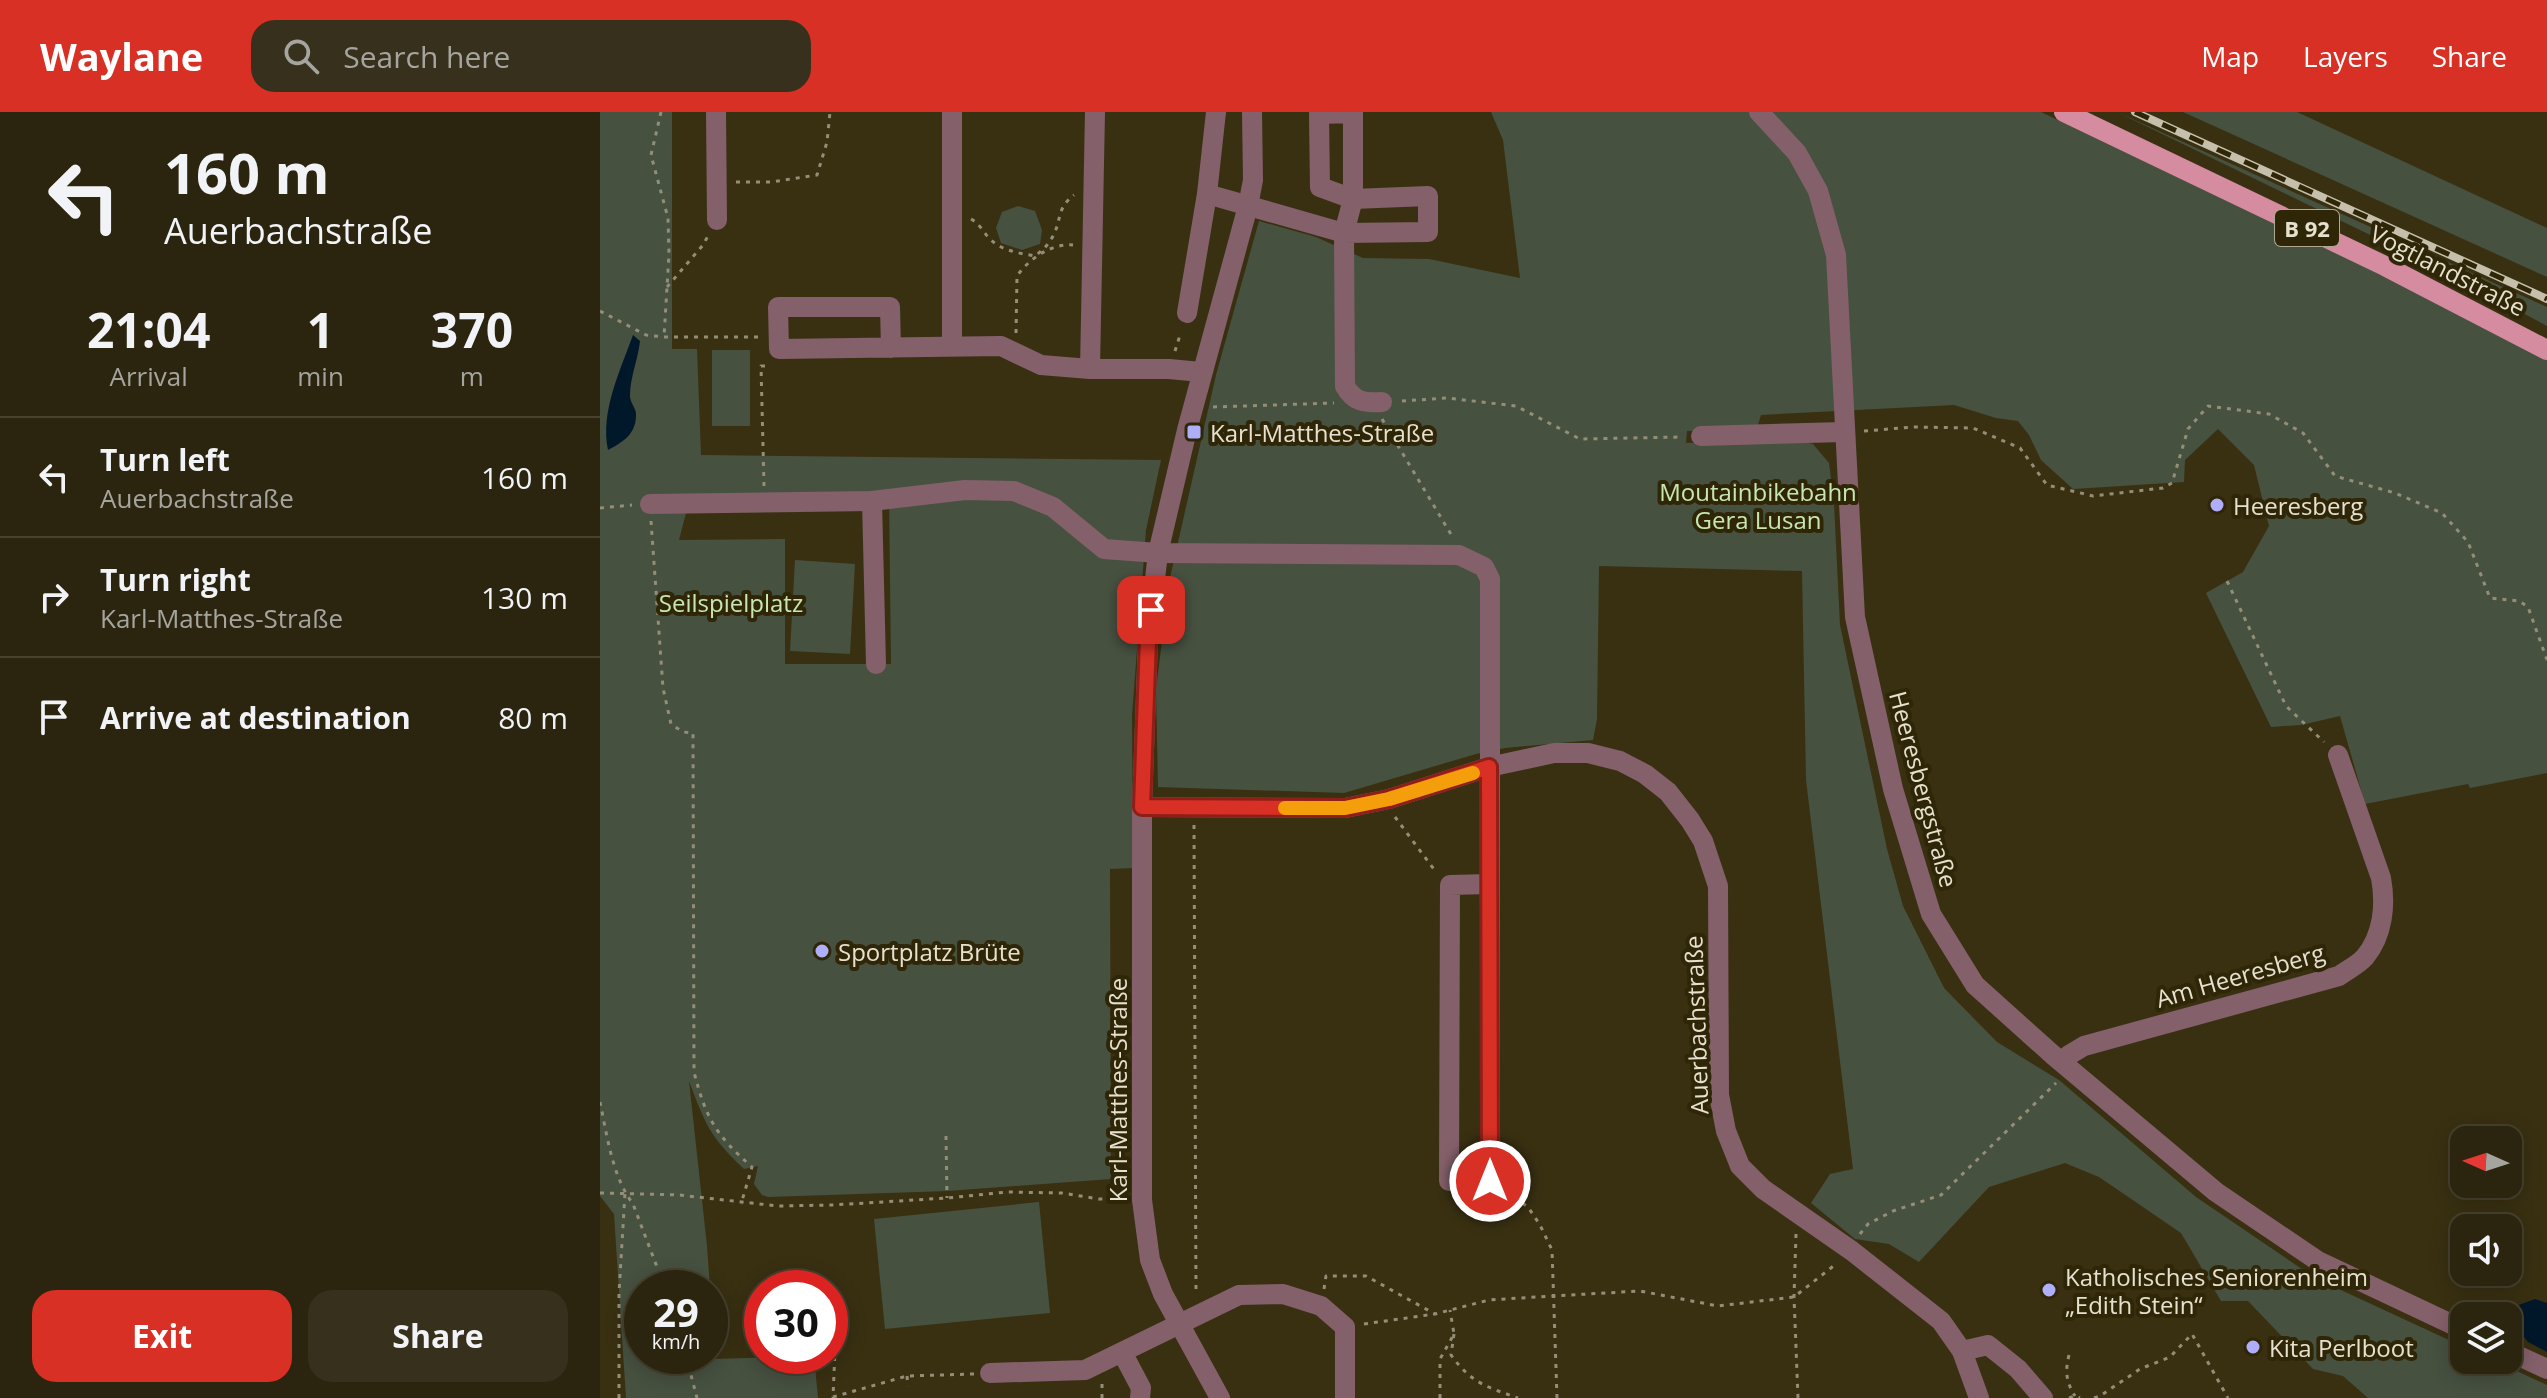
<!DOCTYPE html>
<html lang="en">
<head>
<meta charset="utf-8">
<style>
  :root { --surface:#2b240e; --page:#37301c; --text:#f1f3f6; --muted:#a6a49e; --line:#47412e; --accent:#d93025 }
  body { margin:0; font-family:"Open Sans",sans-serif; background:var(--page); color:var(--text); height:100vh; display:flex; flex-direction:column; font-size:30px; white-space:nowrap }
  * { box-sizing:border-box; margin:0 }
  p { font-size:26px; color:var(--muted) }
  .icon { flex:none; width:44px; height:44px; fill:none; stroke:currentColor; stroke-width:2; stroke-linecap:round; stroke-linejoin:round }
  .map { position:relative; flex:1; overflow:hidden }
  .sheet { display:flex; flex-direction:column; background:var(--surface); width:600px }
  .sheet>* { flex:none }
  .hud { background:#2b240e; color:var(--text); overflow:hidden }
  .needle { width:52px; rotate:273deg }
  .controls { position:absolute; left:1850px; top:1014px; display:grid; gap:16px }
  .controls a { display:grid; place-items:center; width:72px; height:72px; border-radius:16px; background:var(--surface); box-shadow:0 4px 20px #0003,0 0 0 2px var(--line); font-size:40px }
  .speed { position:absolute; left:24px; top:1158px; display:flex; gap:16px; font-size:40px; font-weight:700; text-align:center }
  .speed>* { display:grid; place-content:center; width:104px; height:104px; border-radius:50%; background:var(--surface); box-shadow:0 4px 20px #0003,0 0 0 2px var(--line); line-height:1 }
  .speed small { font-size:20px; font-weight:400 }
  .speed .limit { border:12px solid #d22; background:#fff; color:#111 }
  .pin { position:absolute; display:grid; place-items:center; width:68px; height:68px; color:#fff; margin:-34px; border-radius:16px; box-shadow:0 4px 12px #0006 }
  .me { position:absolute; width:88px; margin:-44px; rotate:0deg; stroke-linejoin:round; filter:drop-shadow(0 0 6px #0008) }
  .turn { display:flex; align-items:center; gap:28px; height:168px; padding:0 32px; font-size:36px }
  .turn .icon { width:104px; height:104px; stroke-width:2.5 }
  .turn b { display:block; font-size:56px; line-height:68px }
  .eta { display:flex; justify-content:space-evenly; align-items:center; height:136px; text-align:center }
  .eta b { font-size:48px; font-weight:700; line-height:56px }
  .cta { display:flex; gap:16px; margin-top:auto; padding:16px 32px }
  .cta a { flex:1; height:92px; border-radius:24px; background:var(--accent); color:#fff; font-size:32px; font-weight:700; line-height:92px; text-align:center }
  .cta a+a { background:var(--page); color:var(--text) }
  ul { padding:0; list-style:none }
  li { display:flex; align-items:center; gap:24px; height:120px; padding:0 32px; border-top:2px solid var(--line) }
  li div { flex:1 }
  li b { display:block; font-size:30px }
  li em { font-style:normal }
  header { display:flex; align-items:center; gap:48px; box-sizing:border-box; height:112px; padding:0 40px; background:var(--accent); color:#fff }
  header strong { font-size:38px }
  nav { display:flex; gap:44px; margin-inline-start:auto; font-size:28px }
  .search { width:560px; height:72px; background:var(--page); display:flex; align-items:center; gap:20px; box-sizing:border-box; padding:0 28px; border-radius:24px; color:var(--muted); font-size:30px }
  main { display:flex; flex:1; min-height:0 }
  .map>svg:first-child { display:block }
  .green { fill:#475140; fill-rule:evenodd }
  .water { fill:#01182b }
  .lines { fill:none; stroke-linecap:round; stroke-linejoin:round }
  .path { stroke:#958e77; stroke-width:3; stroke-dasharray:4 6; stroke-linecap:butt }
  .minor { stroke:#84606a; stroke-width:20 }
  .major { stroke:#d58ca1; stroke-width:20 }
  .rail-casing { stroke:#c5bfab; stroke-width:8 }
  .rail { stroke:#2f2607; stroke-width:5; stroke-dasharray:15; stroke-linecap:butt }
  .route-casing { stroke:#8d1f18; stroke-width:20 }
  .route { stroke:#d93025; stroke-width:14 }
  .slow { stroke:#f59e0b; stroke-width:14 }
  .poi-dot { fill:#aeaefb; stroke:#2f2607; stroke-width:3 }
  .labels { text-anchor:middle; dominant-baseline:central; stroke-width:8; stroke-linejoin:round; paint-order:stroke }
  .shield { fill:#2f2607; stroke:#afa893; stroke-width:2 }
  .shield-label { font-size:22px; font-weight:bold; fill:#e6e0cf }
  .street-label { font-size:24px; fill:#e6e0cf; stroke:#2f2607 }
  .poi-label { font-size:24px; fill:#e6e0cf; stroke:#2f2607; text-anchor:start }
  .park-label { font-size:24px; fill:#c7e6b1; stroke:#2f2607 }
</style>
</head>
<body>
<header>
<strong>Waylane</strong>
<div class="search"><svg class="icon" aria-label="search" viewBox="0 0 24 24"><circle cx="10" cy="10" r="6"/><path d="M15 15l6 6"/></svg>Search here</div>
<nav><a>Map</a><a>Layers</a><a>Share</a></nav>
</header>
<main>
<section class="sheet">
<div class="hud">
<div class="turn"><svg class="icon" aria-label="left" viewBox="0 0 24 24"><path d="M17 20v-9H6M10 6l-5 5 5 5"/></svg><div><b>160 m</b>Auerbachstraße</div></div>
</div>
<div class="eta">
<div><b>21:04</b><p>Arrival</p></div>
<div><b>1</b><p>min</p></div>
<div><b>370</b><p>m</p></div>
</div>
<ul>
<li><svg class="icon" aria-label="left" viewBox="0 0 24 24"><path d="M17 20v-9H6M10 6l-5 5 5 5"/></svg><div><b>Turn left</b><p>Auerbachstraße</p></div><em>160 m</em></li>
<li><svg class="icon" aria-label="right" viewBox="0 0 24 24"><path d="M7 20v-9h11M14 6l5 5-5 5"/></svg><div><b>Turn right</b><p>Karl-Matthes-Straße</p></div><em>130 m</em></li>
<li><svg class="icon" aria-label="arrive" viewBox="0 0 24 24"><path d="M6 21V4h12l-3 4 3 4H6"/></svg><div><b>Arrive at destination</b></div><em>80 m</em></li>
</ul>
<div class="cta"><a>Exit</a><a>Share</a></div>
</section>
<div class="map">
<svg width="1947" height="1286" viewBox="0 0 1947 1286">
  <rect width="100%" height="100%" fill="#393012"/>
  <g class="green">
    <path d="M0,0H72V237H97L101,343L561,348L546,418L532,603L533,756L510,757L511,1067L348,1079L168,1085L162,1083L154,1072L158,1054L144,1057C109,1024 105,1011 89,969L107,1134L110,1176H42V1244H110V1179L114,1247L214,1244L218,1286H26L14,1102L0,1084ZM289,381L291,552H185V427L79,428L91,382Z"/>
    <polygon points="891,0 1441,0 1786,165 1947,247 1947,661 1870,676 1868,672 1765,692 1740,604 1701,613 1671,615 1606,481 1643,460 1669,414 1654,353 1618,317 1585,348 1584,370 1473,377 1441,348 1429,323 1418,309 1396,306 1354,293 1161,303 1157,316 1087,319 1086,331 1194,327 1213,332 1229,351 1234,392 1240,513 1287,737 1303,794 1344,876 1397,930 1459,968 1596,1085 1715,1166 1864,1235 1864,1248 1893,1248 1947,1273 1947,1286 1768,1286 1743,1264 1713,1257 1648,1189 1621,1189 1581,1121 1499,1065 1465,1051 1389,1075 1319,1150 1289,1132 1255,1127 1211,1091 1230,1062 1253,1057 1206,668 1202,459 999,454 997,607 993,628 905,636 876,642 744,681 558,675 556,578 569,470 616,263 659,109 716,125 763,146 829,147 920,166 903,28"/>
    <polygon points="1517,0 1947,195 1947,214 1836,155"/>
    <polygon points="1583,0 1697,0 1947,116 1947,165"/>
    <polygon points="418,94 435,99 442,118 440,132 422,138 401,131 396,116 402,100"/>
    <rect x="112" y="238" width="38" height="76"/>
    <polygon points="195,448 255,452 250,542 190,539"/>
    <polygon points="439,1090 450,1201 285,1217 274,1107"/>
  </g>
  <g class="water">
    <path d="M33,223L40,229C38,248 30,265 30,284C30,290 35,295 36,301C37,322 23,330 8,338C0,300 20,259 33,223Z"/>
    <polygon points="1935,1187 1947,1191 1947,1240 1928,1230 1914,1213 1916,1194"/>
  </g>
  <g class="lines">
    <g class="path">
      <polyline points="61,0 51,43 68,106 69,142 64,225"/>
      <polyline points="136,70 171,70 217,63 227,30 230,0"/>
      <path d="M371,107C380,112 383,120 390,127C402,139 419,141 435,144C443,138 449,132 453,124C462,107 456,97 474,83"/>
      <polyline points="67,175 103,133 109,122"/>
      <polyline points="0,199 46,223 64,225 162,225"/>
      <path d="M416,221L417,164C429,147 451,131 473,133"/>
      <polyline points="575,239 581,220"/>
      <polyline points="802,289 847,286 916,294 980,327 1082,325"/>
      <polyline points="613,295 734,291"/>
      <polyline points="782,307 852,424"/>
      <polyline points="1264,319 1314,315 1373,316 1420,336 1447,373 1493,384 1563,376 1572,371 1588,317 1608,294 1669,302 1703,321 1735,364 1795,381 1842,401 1868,430 1890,486 1919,489 1928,495 1947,548"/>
      <polyline points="164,374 161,254 167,254 167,252"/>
      <polyline points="0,396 32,393"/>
      <path d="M51,409L63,576L71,612L83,620L93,621L94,960C106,1007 116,1023 152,1055L141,1092"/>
      <polyline points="1627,469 1686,594 1724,630"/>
      <polyline points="795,705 836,760"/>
      <polyline points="594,713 596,1182"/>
      <path d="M0,990C7,1023 12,1064 33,1092L65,1176"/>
      <polyline points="346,1024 347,1086"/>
      <polyline points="906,1080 928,1095 940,1113 952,1138 957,1286"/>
      <polyline points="0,1081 79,1083 178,1094 233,1093 347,1086 407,1080 462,1081 499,1087 522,1087"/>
      <polyline points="1196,1122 1194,1185 1198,1286"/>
      <polyline points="1260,1122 1268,1112 1293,1099 1341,1083 1456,971"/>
      <polyline points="724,1177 726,1164 766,1164 835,1202"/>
      <polyline points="764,1212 835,1202 889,1188 953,1184 1040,1179 1118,1194 1194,1185 1236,1152"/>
      <polyline points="236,1215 233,1285 307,1264 374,1262"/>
      <path d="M854,1222L851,1243C871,1271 887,1275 918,1286"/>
      <path d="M1469,1243C1465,1259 1466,1270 1475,1284"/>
      <polyline points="86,1244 97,1286"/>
      <polyline points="307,1264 308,1274"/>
      <polyline points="19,1286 19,1181 25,1081"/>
      <polyline points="502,1286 502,1271"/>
      <polyline points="840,1286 840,1247 854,1222 850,1198"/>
      <polyline points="1469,1286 1475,1284 1480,1286"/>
      <polyline points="1494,1286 1500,1284 1540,1257 1570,1245 1592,1222 1628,1286"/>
    </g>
    <g class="minor">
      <polyline points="116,0 117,108"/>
      <polyline points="1159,0 1197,41 1218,79 1236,143 1255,505 1293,677 1331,802 1375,873 1453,943 1616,1080 1718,1149 1864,1218"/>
      <path d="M607,82L744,121L828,120V84L753,87L720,75L719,2L753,1V87L744,121L745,274C754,290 764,291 782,290"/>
      <polyline points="587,201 607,82 616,0"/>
      <polyline points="352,234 352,0"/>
      <polyline points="291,236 290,195 178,195 179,237 401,234 441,253 490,257 569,257 601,260"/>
      <polyline points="490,257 495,0"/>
      <polyline points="1101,324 1244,320"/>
      <polyline points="272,389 276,552"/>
      <polyline points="50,392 272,389 365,378 414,379 453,395 504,437 558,441 859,443 884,455 890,467 890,1069 849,1069 850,773 889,772"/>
      <polyline points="542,695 745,696 789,687 889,655 954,641 988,641 1020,649 1045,662 1068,680 1090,708 1103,729 1118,774 1119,983 1126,1019 1140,1054 1163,1077 1252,1139 1341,1209 1362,1239 1379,1286"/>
      <path d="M1462,950L1469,943L1484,934L1739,864C1747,858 1758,853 1765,845C1783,823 1786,793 1781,766L1738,643"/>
      <polyline points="1362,1239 1388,1233 1418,1257 1443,1286"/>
      <polyline points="1908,1239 1947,1257"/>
      <polyline points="523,1242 541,1276 540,1286"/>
      <polyline points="390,1261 485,1258 639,1183 683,1182 721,1194 745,1215 745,1286"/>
      <polyline points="620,1286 563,1182 550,1148 542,1088 542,695 548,527 558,441 587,318 648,94 653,68 652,0"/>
    </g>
    <polyline class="major" points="1464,0 1785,154 1947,238"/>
    <defs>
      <polyline id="rail" points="1535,0 1947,187"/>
    </defs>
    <use href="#rail" class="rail-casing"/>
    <use href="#rail" class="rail"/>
  </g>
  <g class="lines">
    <defs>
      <polyline id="route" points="551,498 548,527 542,695 745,696 789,687 889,655 890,1069"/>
    </defs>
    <use href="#route" class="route-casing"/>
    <use href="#route" class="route"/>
    <polyline class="slow" points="685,696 745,696 789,687 873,661"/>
  </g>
  <g class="poi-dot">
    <rect x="586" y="312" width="16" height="16" rx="4"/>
    <circle cx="1617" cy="393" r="8"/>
    <circle cx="222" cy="839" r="8"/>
    <circle cx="1449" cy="1178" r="8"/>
    <circle cx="1653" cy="1235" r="8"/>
  </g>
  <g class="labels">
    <rect class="shield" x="1675" y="98" width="64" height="36" rx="6"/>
    <g class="shield-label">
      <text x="1707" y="116">B 92</text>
    </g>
    <g class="street-label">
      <text transform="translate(1848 158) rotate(27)">Vogtlandstraße</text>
      <text transform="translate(1324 677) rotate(75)">Heeresbergstraße</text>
      <text transform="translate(1640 863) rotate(-16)">Am Heeresberg</text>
      <text transform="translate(1096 913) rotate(-92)">Auerbachstraße</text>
      <text transform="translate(517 978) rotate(-90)">Karl-Matthes-Straße</text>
    </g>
    <g class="poi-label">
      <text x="610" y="320">Karl-Matthes-Straße</text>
      <text x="1633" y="393">Heeresberg</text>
      <text x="238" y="839">Sportplatz Brüte</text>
      <text x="1465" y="1164">Katholisches Seniorenheim<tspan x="1465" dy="28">„Edith Stein“</tspan></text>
      <text x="1669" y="1235">Kita Perlboot</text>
    </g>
    <g class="park-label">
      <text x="1158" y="379">Moutainbikebahn<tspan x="1158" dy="28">Gera Lusan</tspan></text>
      <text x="131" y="490">Seilspielplatz</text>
    </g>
  </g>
</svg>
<div class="controls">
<a><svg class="needle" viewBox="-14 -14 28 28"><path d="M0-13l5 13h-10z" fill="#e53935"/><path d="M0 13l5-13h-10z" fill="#a6a49e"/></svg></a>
<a><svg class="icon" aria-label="sound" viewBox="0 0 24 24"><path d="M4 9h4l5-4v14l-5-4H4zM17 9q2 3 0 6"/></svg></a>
<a><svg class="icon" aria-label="layers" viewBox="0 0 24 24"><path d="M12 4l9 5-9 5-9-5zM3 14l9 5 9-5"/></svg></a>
</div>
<div class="speed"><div>29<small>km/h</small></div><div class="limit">30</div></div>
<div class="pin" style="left:551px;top:498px;background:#d93025"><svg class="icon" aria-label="arrive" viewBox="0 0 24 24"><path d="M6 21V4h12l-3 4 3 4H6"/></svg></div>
<svg class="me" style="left:890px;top:1069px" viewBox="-20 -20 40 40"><circle r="17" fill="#d93025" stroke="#fff" stroke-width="3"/><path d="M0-11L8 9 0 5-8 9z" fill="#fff"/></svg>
</div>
</main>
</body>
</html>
